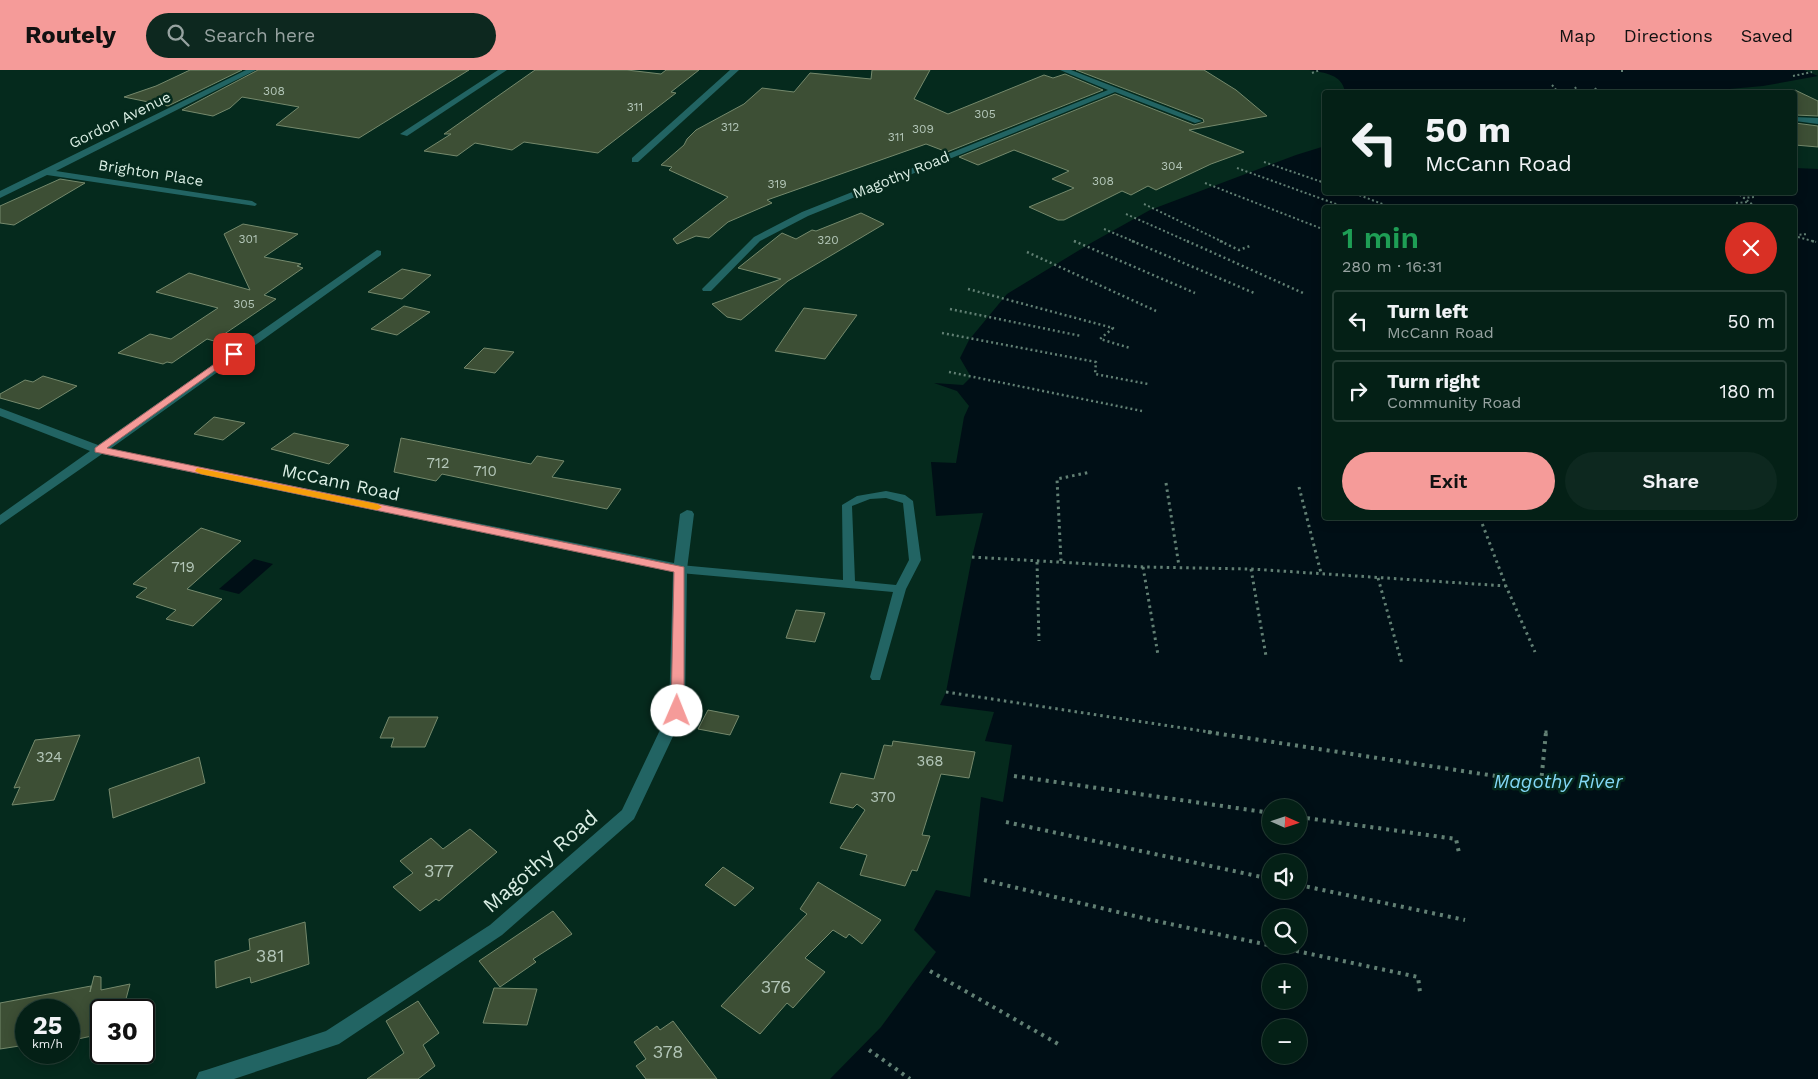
<!DOCTYPE html>
<html lang="en">
<head>
<meta charset="utf-8">
<style>
  :root { --surface:#042016; --page:#0d281f; --text:#f1f3f6; --muted:#97a3a1; --line:#253e35; --accent:#f59b99 }
  body { margin:0; font-family:"Work Sans",sans-serif; background:var(--page); color:var(--text); height:100vh; display:flex; flex-direction:column; font-size:19px; white-space:nowrap }
  * { box-sizing:border-box; margin:0 }
  p { font-size:16px; color:var(--muted) }
  .icon { flex:none; width:28px; height:28px; fill:none; stroke:currentColor; stroke-width:2; stroke-linecap:round; stroke-linejoin:round }
  .map { position:relative; flex:1; overflow:hidden }
  .drawer { position:absolute; left:1322px; top:135px; width:475px; height:315px; display:flex; flex-direction:column; background:var(--surface); border-radius:5px; box-shadow:0 2px 12px #0003,0 0 0 1px var(--line) }
  .drawer>* { flex:none }
  .banner { position:absolute; left:1322px; top:20px; width:475px; height:105px; border-radius:5px; box-shadow:0 2px 12px #0003,0 0 0 1px var(--line); background:#042016; color:var(--text); overflow:hidden }
  .needle { width:32px; rotate:93deg }
  .controls { position:absolute; left:1262px; top:729px; display:grid; gap:10px }
  .controls a { display:grid; place-items:center; width:45px; height:45px; border-radius:50%; background:var(--surface); box-shadow:0 2px 12px #0003,0 0 0 1px var(--line); font-size:25px }
  .speed { position:absolute; left:15px; top:929px; display:flex; gap:10px; font-size:25px; font-weight:700; text-align:center }
  .speed>* { display:grid; place-content:center; width:65px; height:65px; border-radius:50%; background:var(--surface); box-shadow:0 2px 12px #0003,0 0 0 1px var(--line); line-height:1 }
  .speed small { font-size:12px; font-weight:400 }
  .speed .limit { border:2px solid #111; border-radius:8px; background:#fff; color:#111 }
  .pin { position:absolute; display:grid; place-items:center; width:42px; height:42px; color:#fff; margin:-21px; border-radius:10px; box-shadow:0 2px 8px #0006 }
  .me { position:absolute; width:55px; margin:-28px; rotate:1deg; stroke-linejoin:round; filter:drop-shadow(0 0 4px #0008) }
  .turn { display:flex; align-items:center; gap:18px; height:105px; padding:0 20px; font-size:22px }
  .turn .icon { width:65px; height:65px; stroke-width:2.5 }
  .turn b { display:block; font-size:35px; line-height:42px }
  .round { display:grid; place-items:center; flex:none; width:52px; height:52px; border-radius:26px; background:var(--page) }
  .overview { display:flex; align-items:center; justify-content:space-between; height:85px; padding:0 20px }
  h1 { font-size:30px; font-weight:600; line-height:38px; color:#1e9e55 }
  .primary-button { display:flex; gap:10px; margin-top:auto; padding:10px 20px }
  .primary-button a { flex:1; height:58px; border-radius:30px; background:var(--accent); color:#111; font-size:20px; font-weight:600; line-height:58px; text-align:center }
  .primary-button a+a { background:var(--page); color:var(--text) }
  ul { padding:0; list-style:none }
  li { display:flex; align-items:center; gap:15px; height:62px; margin:0 10px 8px; padding:0 10px; border:2px solid var(--line); border-radius:5px }
  li div { flex:1 }
  li b { display:block; font-size:19px }
  li em { font-style:normal }
  header { display:flex; align-items:center; gap:30px; box-sizing:border-box; height:70px; padding:0 25px; background:var(--accent); color:#111 }
  header strong { font-size:24px }
  nav { display:flex; gap:28px; margin-inline-start:auto; font-size:18px }
  .search { width:350px; height:45px; background:var(--page); display:flex; align-items:center; gap:12px; box-sizing:border-box; padding:0 18px; border-radius:28px; color:var(--muted); font-size:19px }
  .map>svg:first-child { display:block }
  .water { fill:#000f16; fill-rule:evenodd }
  .building { fill:#3d4f35; stroke:#75896c }
  .lines { fill:none; stroke-linecap:round; stroke-linejoin:round }
  .path-far3 { stroke:#628074; stroke-width:2; stroke-dasharray:2 2.5; stroke-linecap:butt }
  .path-far2 { stroke:#628074; stroke-width:2.5; stroke-dasharray:2 3; stroke-linecap:butt }
  .path-far1 { stroke:#628074; stroke-width:3; stroke-dasharray:2.5 4; stroke-linecap:butt }
  .path { stroke:#628074; stroke-width:4; stroke-dasharray:3 5; stroke-linecap:butt }
  .service { fill:#226463; fill-rule:evenodd }
  .minor { fill:#226463; fill-rule:evenodd }
  .route { fill:#f59b99; stroke:#9f6563 }
  .slow { fill:#f59e0b }
  .labels { text-anchor:middle; dominant-baseline:central; stroke-width:5; stroke-linejoin:round; paint-order:stroke }
  .far-number-label { font-size:12px; fill:#b3c6b8 }
  .far-street-label { font-size:15px; fill:#daeee4; stroke:#052a1d }
  .number-label { font-size:15px; fill:#b3c6b8 }
  .street-label { font-size:18px; fill:#daeee4; stroke:#052a1d }
  .near-number-label { font-size:18px; fill:#b3c6b8 }
  .water-label { font-size:19px; font-style:italic; fill:#82d7f5; stroke:#052a1d }
  .near-street-label { font-size:21px; fill:#daeee4; stroke:#052a1d }
</style>
</head>
<body>
<header>
<strong>Routely</strong>
<div class="search"><svg class="icon" aria-label="search" viewBox="0 0 24 24"><circle cx="10" cy="10" r="6"/><path d="M15 15l6 6"/></svg>Search here</div>
<nav><a>Map</a><a>Directions</a><a>Saved</a></nav>
</header>
<div class="map">
<svg width="1818" height="1009" viewBox="0 0 1818 1009">
  <rect width="100%" height="100%" fill="#052a1d"/>
  <g class="water">
    <path d="M1309,0H1804L1818,6L1763,16L1696,22H1345C1342,4 1325,3 1309,0Z"/>
    <path d="M1325,76V122H1795V98L1818,99V1009H830L881,957L936,882L914,860L936,820L970,827L981,727L1003,732L1012,675L985,671L994,642L940,635L946,622L972,487L983,443L936,446L931,392L956,393L964,347L969,336L957,321L934,313L963,315L971,307L960,288L969,270L1007,224L1091,173L1150,140L1296,85ZM1325,138H1795V448H1325ZM1271,738H1299V765H1271ZM1271,792H1299V820H1271ZM1271,848H1299V875H1271ZM1299,902V930H1271V902ZM1271,958H1299V985H1271Z"/>
    <polygon points="254,489 273,494 239,524 219,519"/>
  </g>
  <g class="building">
    <polygon points="190,0 242,0 168,36 124,27 156,16"/>
    <polygon points="258,0 469,0 359,68 276,55 299,37 242,27 230,38 213,46 182,40"/>
    <polygon points="535,0 627,0 661,4 666,0 699,0 671,22 676,23 598,83 524,72 512,80 475,73 457,86 424,81 451,64 444,64"/>
    <polygon points="872,0 930,0 914,29 948,44 1044,5 1053,8 1065,4 1103,20 947,82 926,74 767,130 772,133 728,152 709,168 696,166 677,174 673,169 728,127 669,100 672,97 661,95 684,75 687,69 696,60 744,34 762,18 794,22 810,3 871,9"/>
    <polygon points="1076,0 1204,0 1236,20 1267,46 1189,60 1244,82 1211,94 1156,120 1148,116 1131,125 1122,121 1064,150 1058,150 1029,137 1074,118 1052,109 1069,101 1014,80 978,95 959,87 1115,24 1194,55 1204,52 1203,49"/>
    <polygon points="1795,20 1818,31 1818,46 1795,45"/>
    <polygon points="1795,53 1818,56 1818,77 1795,75"/>
    <polygon points="60,109 85,113 14,155 0,153 0,136"/>
    <polygon points="861,143 884,154 788,211 741,250 727,247 712,234 781,209 738,198 782,163 796,169 812,160 816,161"/>
    <polygon points="243,154 298,164 264,187 301,194 297,196 303,198 264,225 276,229 214,271 207,269 172,293 167,292 163,294 118,283 150,264 171,269 218,238 156,222 189,203 250,220 224,164"/>
    <polygon points="402,199 431,205 402,229 368,222"/>
    <polygon points="404,236 430,242 397,265 371,259"/>
    <polygon points="804,238 857,245 825,289 775,281"/>
    <polygon points="484,278 514,282 495,303 464,298"/>
    <polygon points="43,306 77,316 39,339 0,328 0,324 25,310 33,312"/>
    <polygon points="214,347 245,353 223,370 194,364"/>
    <polygon points="294,363 312,367 349,375 329,394 271,379"/>
    <polygon points="401,368 531,394 537,386 564,391 552,407 621,419 607,439 442,404 436,411 394,402"/>
    <polygon points="201,458 241,471 187,519 222,529 193,556 166,549 176,540 136,527 147,518 133,514"/>
    <polygon points="796,540 825,543 815,572 786,568"/>
    <polygon points="708,640 739,646 730,665 698,659"/>
    <polygon points="389,647 438,647 425,677 391,677 394,668 380,668"/>
    <polygon points="80,665 54,730 12,735 20,717 14,718 35,670"/>
    <polygon points="893,671 975,682 969,708 941,704 922,765 930,766 917,801 912,800 905,816 860,805 867,785 840,778 865,740 857,734 853,738 830,733 841,703 874,709 884,675 892,676"/>
    <polygon points="199,687 205,713 113,748 109,719"/>
    <polygon points="470,759 497,782 439,831 436,829 420,841 393,817 413,803 400,791 431,768 443,779"/>
    <polygon points="723,797 754,818 735,836 705,815"/>
    <polygon points="818,812 881,850 862,874 849,864 846,868 833,860 805,888 825,902 793,938 787,933 760,964 721,936 807,844 800,839"/>
    <polygon points="553,841 572,864 533,889 536,892 500,917 479,891"/>
    <polygon points="305,852 309,894 251,913 250,907 216,918 215,891 250,880 249,869"/>
    <polygon points="94,906 101,907 101,920 130,914 123,940 101,940 101,964 78,969 79,965 69,967 69,940 26,940 26,975 0,979 0,933 91,916 90,922"/>
    <polygon points="494,918 537,919 527,955 483,953"/>
    <polygon points="418,931 439,963 423,975 435,996 418,1009 367,1009 404,983 386,951"/>
    <polygon points="673,951 717,1009 646,1009 636,996 646,989 634,972 657,956 660,960"/>
  </g>
  <g class="lines">
    <g class="path-far3">
      <polyline points="1622,0 1622,4"/>
      <polyline points="1312,3 1320,0"/>
      <polyline points="1793,6 1812,2"/>
      <polyline points="1552,15 1558,22"/>
      <polyline points="1575,17 1578,22"/>
      <polyline points="1595,18 1598,22"/>
      <polyline points="1620,20 1622,22"/>
      <polyline points="1264,92 1325,113"/>
      <polyline points="1237,98 1347,138"/>
      <polyline points="1205,113 1325,160"/>
      <polyline points="1351,122 1393,138"/>
      <polyline points="1736,122 1757,138"/>
      <polyline points="1726,125 1737,124"/>
      <polyline points="1743,128 1754,127"/>
      <polyline points="1736,133 1748,132"/>
      <polyline points="1144,134 1223,172"/>
      <polyline points="1756,137 1767,136"/>
      <polyline points="1126,144 1189,172"/>
      <polyline points="1104,159 1135,172"/>
      <polyline points="1795,165 1808,164"/>
      <polyline points="1798,167 1816,172"/>
      <polyline points="1074,171 1077,172"/>
    </g>
    <g class="path-far2">
      <polyline points="1074,171 1195,223"/>
      <polyline points="1132,171 1254,223"/>
      <polyline points="1187,171 1303,223"/>
      <polyline points="1220,171 1239,180 1250,176"/>
      <polyline points="1812,171 1816,172"/>
      <polyline points="1027,182 1156,241"/>
      <polyline points="968,219 1113,258 1100,269 1130,278"/>
      <polyline points="950,239 1081,266"/>
      <polyline points="942,263 1096,292 1095,304 1148,314"/>
      <polyline points="949,302 1142,341"/>
    </g>
    <g class="path-far1">
      <polyline points="1166,413 1179,496"/>
      <polyline points="1299,417 1321,503"/>
      <polyline points="1480,448 1506,516 1535,582"/>
      <polyline points="972,487 1143,497 1251,499 1506,516"/>
      <polyline points="1061,491 1057,409 1091,402"/>
      <polyline points="1037,492 1039,571"/>
      <polyline points="1143,497 1158,585"/>
      <polyline points="1251,499 1266,586"/>
      <polyline points="1378,508 1402,594"/>
      <polyline points="946,622 1216,663"/>
      <polyline points="1546,663 1546,660"/>
    </g>
    <g class="path">
      <polyline points="1208,662 1541,713 1546,662"/>
      <polyline points="1014,706 1271,743"/>
      <polyline points="1299,747 1456,769 1459,783"/>
      <polyline points="1006,752 1271,809"/>
      <polyline points="984,810 1147,849 1418,907 1420,922"/>
      <polyline points="1299,815 1465,850"/>
      <polyline points="930,901 1060,975"/>
      <polyline points="869,980 910,1009"/>
    </g>
    <path class="service" d="M886,421L905,425L913,431L921,490L906,519L880,610H872L870,607L893,522L680,503L674,499L680,495L843,510L842,435L857,426ZM886,428L903,433L909,490L896,515L855,511L852,436L870,429Z"/>
    <g class="minor">
      <polygon points="246,0 256,0 56,101 252,131 257,134 255,136 47,105 0,128 0,121"/>
      <polygon points="498,0 507,0 407,66 400,64"/>
      <polygon points="730,0 739,0 638,92 632,92 632,88"/>
      <polygon points="1060,0 1071,0 1202,51 1195,53 1115,22 808,146 760,171 711,221 703,221 702,219 754,167 802,142 1108,20"/>
      <polygon points="1795,47 1818,48 1818,54 1795,51"/>
      <polygon points="377,180 381,181 381,185 110,379 674,493 680,444 687,440 692,441 694,444 687,499 685,641 634,749 502,865 339,974 234,1009 196,1009 199,1002 206,1000 326,961 490,855 622,740 669,641 673,502 102,384 0,455 0,445 90,381 0,346 0,338 98,375"/>
    </g>
  </g>
  <polygon class="route" points="230,283 238,284 107,378 684,497 684,641 682,644 673,644 671,641 674,502 95,382 95,378"/>
  <polygon class="slow" points="197,398 377,434 382,437 377,440 201,404 195,401"/>
  <g class="labels">
    <g class="far-number-label">
      <text x="274" y="21">308</text>
      <text x="635" y="37">311</text>
      <text x="985" y="44">305</text>
      <text x="730" y="57">312</text>
      <text x="923" y="59">309</text>
      <text x="896" y="67">311</text>
      <text x="1172" y="96">304</text>
      <text x="1103" y="111">308</text>
      <text x="777" y="114">319</text>
      <text x="248" y="169">301</text>
      <text x="828" y="170">320</text>
      <text x="244" y="234">305</text>
    </g>
    <g class="far-street-label">
      <text transform="translate(120 50) rotate(-26)">Gordon Avenue</text>
      <text transform="translate(151 103) rotate(9)">Brighton Place</text>
      <text transform="translate(901 105) rotate(-22)">Magothy Road</text>
    </g>
    <g class="number-label">
      <text x="438" y="393">712</text>
      <text x="485" y="401">710</text>
      <text x="183" y="497">719</text>
      <text x="49" y="687">324</text>
      <text x="930" y="691">368</text>
      <text x="883" y="727">370</text>
    </g>
    <g class="street-label">
      <text transform="translate(341 412) rotate(12)">McCann Road</text>
    </g>
    <g class="near-number-label">
      <text x="439" y="800">377</text>
      <text x="270" y="885">381</text>
      <text x="776" y="916">376</text>
      <text x="668" y="981">378</text>
    </g>
    <g class="water-label">
      <text x="1558" y="711">Magothy River</text>
    </g>
    <g class="near-street-label">
      <text transform="translate(540 791) rotate(-41)">Magothy Road</text>
    </g>
  </g>
</svg>
<div class="controls">
<a><svg class="needle" viewBox="-14 -14 28 28"><path d="M0-13l5 13h-10z" fill="#e53935"/><path d="M0 13l5-13h-10z" fill="#97a3a1"/></svg></a>
<a><svg class="icon" aria-label="sound" viewBox="0 0 24 24"><path d="M4 9h4l5-4v14l-5-4H4zM17 9q2 3 0 6"/></svg></a>
<a><svg class="icon" aria-label="search" viewBox="0 0 24 24"><circle cx="10" cy="10" r="6"/><path d="M15 15l6 6"/></svg></a>
<a>+</a>
<a>−</a>
</div>
<div class="speed"><div>25<small>km/h</small></div><div class="limit">30</div></div>
<div class="pin" style="left:234px;top:284px;background:#d93025"><svg class="icon" aria-label="arrive" viewBox="0 0 24 24"><path d="M6 21V4h12l-3 4 3 4H6"/></svg></div>
<svg class="me" style="left:677px;top:641px" viewBox="-20 -20 40 40"><circle r="19" fill="#fff"/><path d="M0-13L10 11 0 6-10 11z" fill="#f59b99"/></svg>
<div class="banner">
<div class="turn"><svg class="icon" aria-label="left" viewBox="0 0 24 24"><path d="M17 20v-9H6M10 6l-5 5 5 5"/></svg><div><b>50 m</b>McCann Road</div></div>
</div>
<section class="drawer">
<div class="overview"><div><h1>1 min</h1><p>280 m · 16:31</p></div><a class="round" style="background:#d93025;color:#fff"><svg class="icon" aria-label="close" viewBox="0 0 24 24"><path d="M6 6l12 12M18 6L6 18"/></svg></a></div>
<ul>
<li><svg class="icon" aria-label="left" viewBox="0 0 24 24"><path d="M17 20v-9H6M10 6l-5 5 5 5"/></svg><div><b>Turn left</b><p>McCann Road</p></div><em>50 m</em></li>
<li><svg class="icon" aria-label="right" viewBox="0 0 24 24"><path d="M7 20v-9h11M14 6l5 5-5 5"/></svg><div><b>Turn right</b><p>Community Road</p></div><em>180 m</em></li>
</ul>
<div class="primary-button"><a>Exit</a><a>Share</a></div>
</section>
</div>
</body>
</html>
